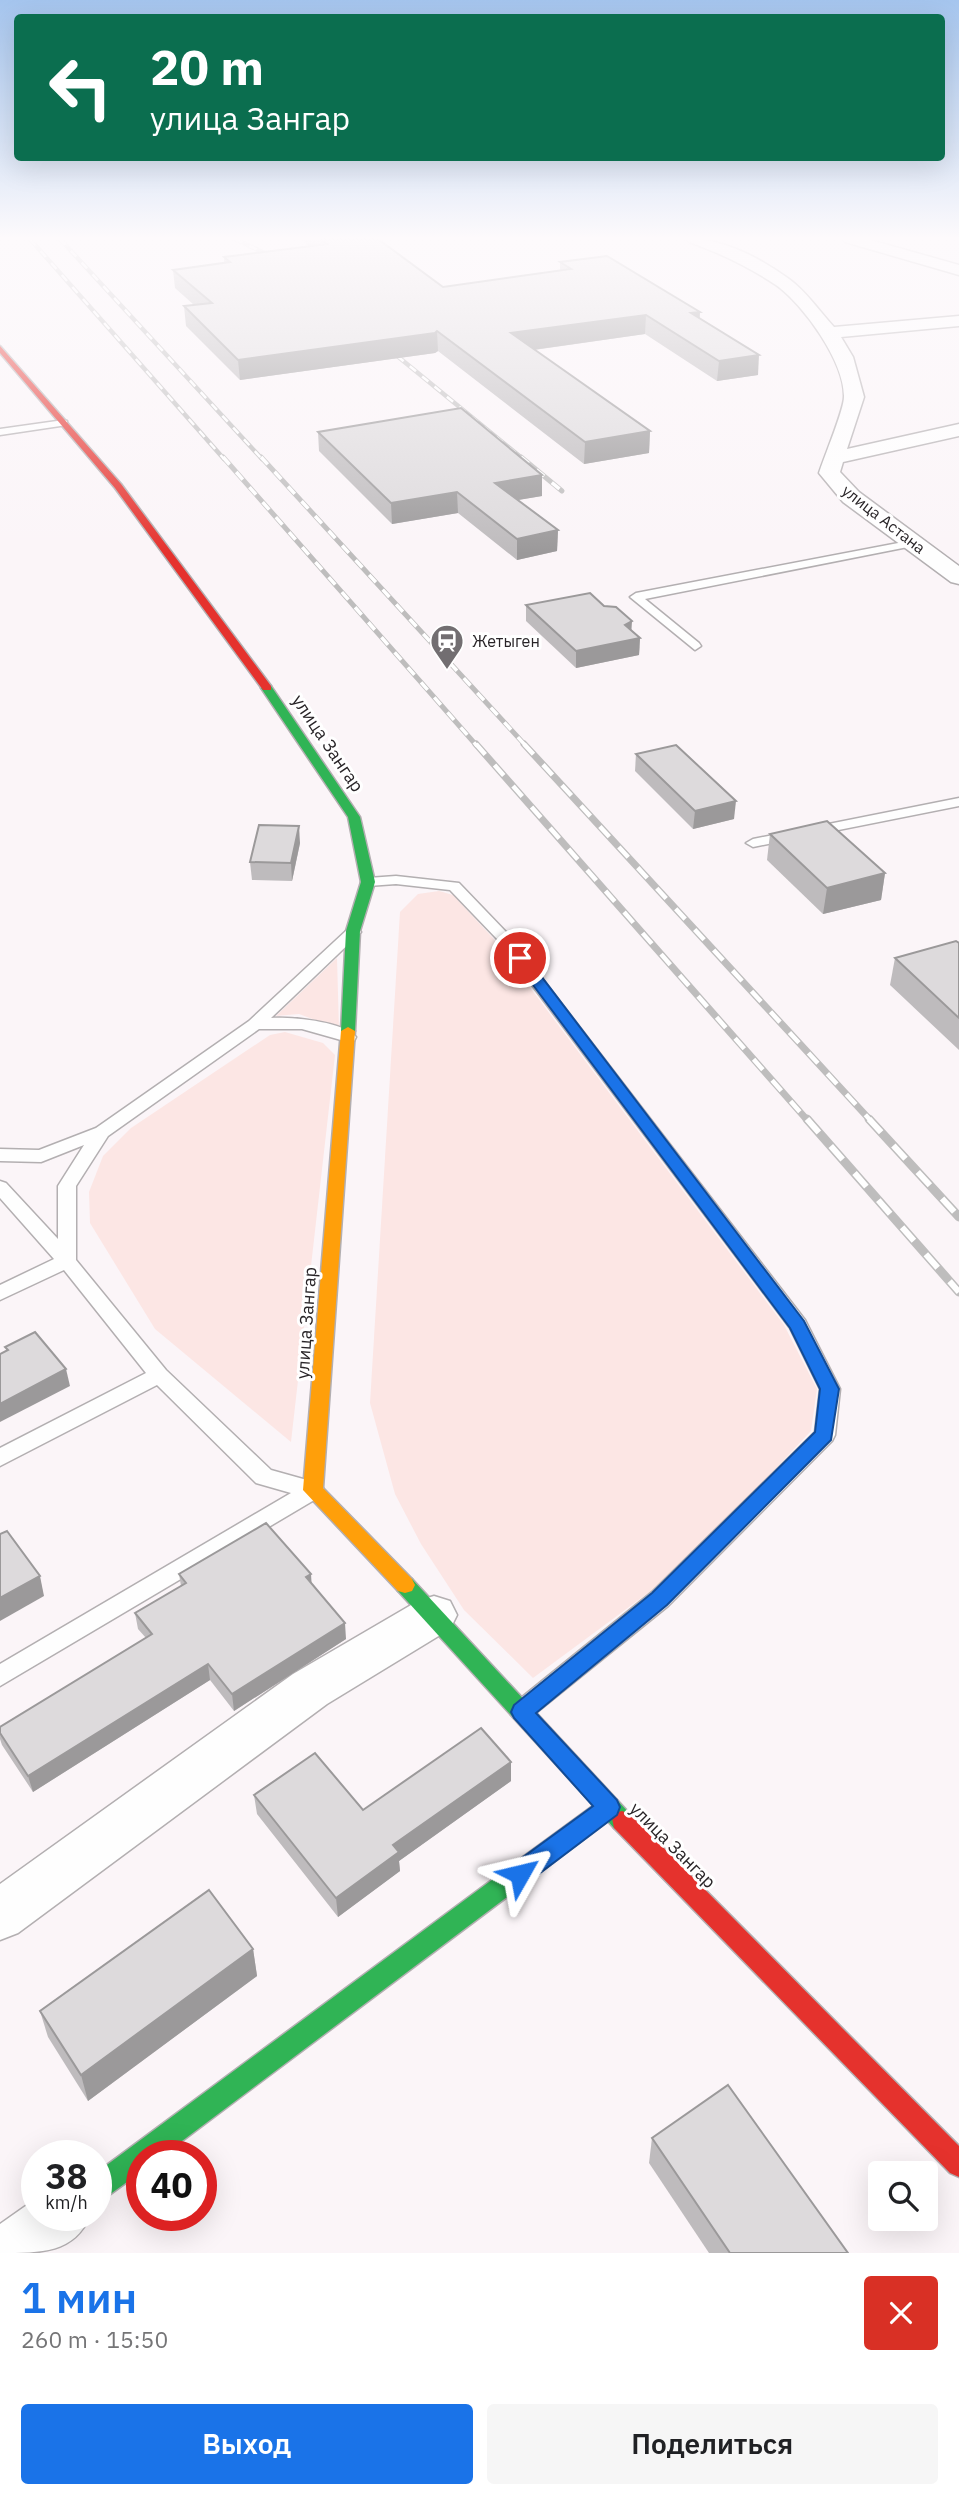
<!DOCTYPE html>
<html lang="ru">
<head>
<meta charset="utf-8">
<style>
  :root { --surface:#fff; --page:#f6f6f6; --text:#202124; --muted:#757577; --accent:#1a73e8 }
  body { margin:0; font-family:"IBM Plex Sans",sans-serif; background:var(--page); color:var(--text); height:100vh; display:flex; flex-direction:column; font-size:26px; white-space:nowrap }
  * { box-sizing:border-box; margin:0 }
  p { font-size:23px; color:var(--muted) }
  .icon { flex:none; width:38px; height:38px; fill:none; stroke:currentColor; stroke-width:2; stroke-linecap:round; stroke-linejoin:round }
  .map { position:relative; height:2253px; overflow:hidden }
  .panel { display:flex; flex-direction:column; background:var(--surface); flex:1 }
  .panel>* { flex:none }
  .banner { position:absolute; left:14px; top:14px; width:931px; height:147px; border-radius:7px; box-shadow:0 7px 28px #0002; background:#0b6e4f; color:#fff; overflow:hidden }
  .tools { position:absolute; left:868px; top:2161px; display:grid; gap:14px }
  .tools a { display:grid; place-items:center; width:70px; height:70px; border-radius:7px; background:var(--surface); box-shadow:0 7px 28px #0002; font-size:35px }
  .speed { position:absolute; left:21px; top:2140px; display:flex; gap:14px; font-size:35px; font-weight:700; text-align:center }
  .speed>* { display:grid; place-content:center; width:91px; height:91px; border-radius:50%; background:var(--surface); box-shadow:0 7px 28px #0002; line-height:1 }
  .speed small { font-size:18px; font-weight:400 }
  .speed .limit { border:10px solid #d22; background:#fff; color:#111 }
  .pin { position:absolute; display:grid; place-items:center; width:60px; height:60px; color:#fff; margin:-30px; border:4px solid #fff; border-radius:50%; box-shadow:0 2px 7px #0007 }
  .me { position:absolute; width:77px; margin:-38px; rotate:53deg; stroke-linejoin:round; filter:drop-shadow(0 0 5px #0008) }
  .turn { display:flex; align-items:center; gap:24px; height:147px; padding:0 21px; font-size:32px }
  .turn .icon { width:91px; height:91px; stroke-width:2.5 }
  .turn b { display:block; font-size:49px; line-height:60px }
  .round { display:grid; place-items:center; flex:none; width:74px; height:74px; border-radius:7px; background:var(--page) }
  .headline { display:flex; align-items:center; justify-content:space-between; height:119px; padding:0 21px }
  h1 { font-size:42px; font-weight:600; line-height:52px; color:var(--accent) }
  .primary-button { display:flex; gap:14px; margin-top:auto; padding:14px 21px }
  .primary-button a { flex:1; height:80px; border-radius:7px; background:var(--accent); color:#fff; font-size:28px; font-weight:600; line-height:80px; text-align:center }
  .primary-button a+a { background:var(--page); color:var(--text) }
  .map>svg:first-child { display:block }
  .green { fill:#fce6e4 }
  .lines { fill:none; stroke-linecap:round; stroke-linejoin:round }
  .lane-casing { stroke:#b3afb1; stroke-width:3 }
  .street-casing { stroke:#b3afb1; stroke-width:3 }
  .fast-casing { stroke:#b3afb1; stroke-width:3 }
  .slow-casing { stroke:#b3afb1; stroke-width:3 }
  .jam-casing { stroke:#b3afb1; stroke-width:3 }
  .lane { fill:#fefefe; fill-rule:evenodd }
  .street { fill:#fefefe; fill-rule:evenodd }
  .fast { fill:#30b455; fill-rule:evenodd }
  .slow { fill:#ff9f0a; fill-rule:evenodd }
  .jam { fill:#e5322d; fill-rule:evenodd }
  .rail-far3-casing { stroke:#bebdbd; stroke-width:4.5 }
  .rail-far2-casing { stroke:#bebdbd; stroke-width:5 }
  .rail-far1-casing { stroke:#bebdbd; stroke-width:7 }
  .rail-casing { stroke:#bebdbd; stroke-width:9 }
  .rail-far3 { stroke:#fff; stroke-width:2.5; stroke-dasharray:8; stroke-linecap:butt }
  .rail-far2 { stroke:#fff; stroke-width:3.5; stroke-dasharray:10; stroke-linecap:butt }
  .rail-far1 { stroke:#fff; stroke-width:4.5; stroke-dasharray:14; stroke-linecap:butt }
  .rail { stroke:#fff; stroke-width:6; stroke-dasharray:18; stroke-linecap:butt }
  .wall { fill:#bebbbd }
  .shaded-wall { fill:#9b999a }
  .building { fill:#dddadc; stroke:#9b999a; stroke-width:2 }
  .route { fill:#1a73e8; stroke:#114b97; stroke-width:2 }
  .labels { text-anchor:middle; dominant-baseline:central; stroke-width:6; stroke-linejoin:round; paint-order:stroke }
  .far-street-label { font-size:16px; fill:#292528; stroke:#fff }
  .far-poi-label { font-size:16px; fill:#292528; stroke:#fff; text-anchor:start }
  .street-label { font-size:18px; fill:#292528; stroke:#fff }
</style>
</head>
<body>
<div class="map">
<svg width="959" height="2253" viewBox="0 0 959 2253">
  <rect width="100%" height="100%" fill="#fbf5f8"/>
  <g class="green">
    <polygon points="439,891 453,895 492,937 784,1325 817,1389 811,1431 759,1486 652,1590 533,1678 464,1610 421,1544 395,1494 370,1403 400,912 418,894"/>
    <polygon points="337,958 339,1029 299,1014 276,1016"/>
    <polygon points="285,1032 323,1043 335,1055 291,1442 155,1329 90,1223 89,1192 103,1156 131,1128 270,1035"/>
  </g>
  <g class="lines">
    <defs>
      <g id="lane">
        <polygon points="64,420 67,421 67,425 0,435 0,429"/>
        <polygon points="914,540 920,543 918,545 645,599 699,643 701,646 695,650 630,597 636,593"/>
        <polygon points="959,798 959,806 753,847 746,843 753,839"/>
        <polygon points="396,876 459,883 508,934 805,1320 840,1389 835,1435 832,1441 668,1606 532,1716 524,1719 516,1716 512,1709 516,1702 652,1592 815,1432 820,1389 790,1328 498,940 450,890 396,884 368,886 361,882 368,878"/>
        <path d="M353,927L358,929L361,932L358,935L271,1018C292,1017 342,1021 356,1037L354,1041L348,1042L302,1029H259L108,1136L76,1186V1260L166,1370L271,1470L321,1484L324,1490L321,1496L0,1686V1664L291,1493L256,1483L157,1385L0,1466V1448L146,1373L64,1270L0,1300V1285L54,1259L0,1198V1181L6,1183L58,1239V1186L84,1145L41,1162L0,1161V1149L39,1150L96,1128L249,1021L348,929Z"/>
      </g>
      <g id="street">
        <path d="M687,239C723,238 760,258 789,279C806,291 820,312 834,327L959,316V326L841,337L853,357L864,397L847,449L959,424V436L843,462L840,472L859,492L959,566V584L951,582L843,502L819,473C824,457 844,410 844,397C845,362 803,304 776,285C749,267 720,253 689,242Z"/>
        <polygon points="843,239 867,239 959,265 959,275 845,242"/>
        <polygon points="434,1596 450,1601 457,1615 450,1629 327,1704 18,1933 0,1940 0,1884 293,1674 418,1601"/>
        <path d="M37,2198V2216H90C74,2253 42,2253 0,2253V2224Z"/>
      </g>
      <g id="fast">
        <polygon points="267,685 271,686 360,817 375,882 360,931 355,1031 348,1035 341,1031 346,931 361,882 348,817 261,688"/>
        <polygon points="405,1577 412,1579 630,1814 633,1821 630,1828 622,1831 614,1828 398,1591 395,1585 398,1579"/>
        <polygon points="531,1854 539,1857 543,1865 539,1873 162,2156 142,2156 142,2171 105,2198 96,2202 96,2173 523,1857"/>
      </g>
      <polygon id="slow" points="348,1027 355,1031 323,1488 412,1579 415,1585 412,1591 405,1593 398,1591 303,1490 341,1031"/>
      <g id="jam">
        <polygon points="0,346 121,484 271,686 271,690 263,690 115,488 0,353"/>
        <polygon points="609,1797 617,1800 620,1807 618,1812 622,1811 630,1814 959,2146 959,2177 950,2173 614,1828 612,1818 539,1873 531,1876 523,1873 519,1865 523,1857 601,1800"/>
      </g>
    </defs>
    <use href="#lane" class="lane-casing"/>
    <use href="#street" class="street-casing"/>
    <use href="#fast" class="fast-casing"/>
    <use href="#slow" class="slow-casing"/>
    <use href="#jam" class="jam-casing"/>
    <use href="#lane" class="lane"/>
    <use href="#street" class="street"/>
    <use href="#fast" class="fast"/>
    <use href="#slow" class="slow"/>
    <use href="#jam" class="jam"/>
    <defs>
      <g id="rail-far3">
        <polyline points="30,239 224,459"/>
        <polyline points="60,239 262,459"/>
        <polyline points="235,239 279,260"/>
        <polyline points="385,346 523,459"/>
      </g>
      <g id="rail-far2">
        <polyline points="223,457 477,746"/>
        <polyline points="261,457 526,746"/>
        <polyline points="521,457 562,491"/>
      </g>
      <g id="rail-far1">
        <polyline points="476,744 808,1121"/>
        <polyline points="524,744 871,1121"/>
      </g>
      <g id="rail">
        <polyline points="807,1119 959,1292"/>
        <polyline points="869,1119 959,1217"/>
      </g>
    </defs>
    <use href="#rail-far3" class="rail-far3-casing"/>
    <use href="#rail-far2" class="rail-far2-casing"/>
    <use href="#rail-far1" class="rail-far1-casing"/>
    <use href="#rail" class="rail-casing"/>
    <use href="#rail-far3" class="rail-far3"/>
    <use href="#rail-far2" class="rail-far2"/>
    <use href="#rail-far1" class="rail-far1"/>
    <use href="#rail" class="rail"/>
  </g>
  <g class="wall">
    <polygon points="301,239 378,239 443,287 560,270 560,262 700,318 758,375 717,381 645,334 534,350 650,431 649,453 584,464 438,351 435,353 240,380 186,326 184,306 194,305 175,288 173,270 224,263 224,257 309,246"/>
    <polygon points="318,432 542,496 517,500 558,530 557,551 517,560 458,513 392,524 319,451"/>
    <polygon points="526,605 631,631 640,638 639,655 576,668 526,621"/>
    <polygon points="636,754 734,819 693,829 635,771"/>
    <polygon points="770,834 885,873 881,900 823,914 767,860"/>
    <polygon points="300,843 292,881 252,880 250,862"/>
    <polygon points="959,943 959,1050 890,985 895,958"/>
    <polygon points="179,1574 311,1574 311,1584 346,1639 234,1711 210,1680 33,1792 2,1745 0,1739 0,1727 146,1638 138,1629 135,1613 181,1586"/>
    <polygon points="511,1781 399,1861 400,1871 338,1917 257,1814 254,1795 363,1810"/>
    <polygon points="253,1949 257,1976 88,2101 48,2037 40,2011"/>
    <polygon points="652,2138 848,2253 709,2253 649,2163"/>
  </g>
  <g class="shaded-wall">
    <polygon points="700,312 699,331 691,313"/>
    <polygon points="646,315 645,334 511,353 511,333"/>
    <polygon points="437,331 438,351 435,353 240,380 238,360"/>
    <polygon points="759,355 758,375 717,381 719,361"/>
    <polygon points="650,431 649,453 584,464 585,442"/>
    <polygon points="542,475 542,496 495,504 495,483"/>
    <polygon points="457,492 458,513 392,524 391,503"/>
    <polygon points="558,530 557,551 517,560 517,539"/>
    <polygon points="632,621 631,637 625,625"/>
    <polygon points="640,638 639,655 576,668 576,651"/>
    <polygon points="736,801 734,819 693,829 695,811"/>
    <polygon points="299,826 300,843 292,881 291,863"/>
    <polygon points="885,873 881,900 823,914 827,888"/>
    <polygon points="66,1369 70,1386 0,1422 0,1404"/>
    <polygon points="311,1574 312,1591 306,1577"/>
    <polygon points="40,1576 44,1596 0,1621 0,1598"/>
    <polygon points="345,1623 346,1639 234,1711 232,1694"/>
    <polygon points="208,1664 210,1680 33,1792 28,1776"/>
    <polygon points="511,1762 511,1781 399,1861 400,1871 338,1917 336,1898 393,1845"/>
    <polygon points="253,1949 257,1976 88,2101 81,2075"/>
  </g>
  <g class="building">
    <polygon points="321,239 378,239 443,287 571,269 560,262 607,256 700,312 691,313 759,355 719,361 646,315 511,333 650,431 585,442 437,331 435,333 238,360 184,306 212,303 173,270 230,262 224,257 327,244"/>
    <polygon points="461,408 542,475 495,483 558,530 517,539 457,492 391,503 318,432"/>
    <polygon points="590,593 604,606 616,607 632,621 625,625 640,638 576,651 526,605"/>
    <polygon points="676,745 736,801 695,811 636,754"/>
    <polygon points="827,821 885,873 827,888 770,834"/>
    <polygon points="259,825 299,826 291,863 250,862"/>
    <polygon points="956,941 959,943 959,1018 895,958"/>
    <polygon points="35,1332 66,1369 0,1404 0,1354 8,1350 5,1347"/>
    <polygon points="266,1523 311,1574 306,1577 345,1623 232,1694 208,1664 28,1776 0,1733 0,1727 152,1634 135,1613 186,1583 179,1574"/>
    <polygon points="7,1531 40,1576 0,1598 0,1534"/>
    <polygon points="481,1728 511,1762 393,1845 399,1852 336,1898 254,1795 315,1753 363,1810"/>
    <polygon points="209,1890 253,1949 81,2075 40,2011"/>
    <polygon points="728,2085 848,2253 730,2253 652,2138"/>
  </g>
  <linearGradient id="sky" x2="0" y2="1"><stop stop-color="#a5c5ee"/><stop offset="0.43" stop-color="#fdfafc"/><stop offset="1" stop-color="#fdfafc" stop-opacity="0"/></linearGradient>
  <rect width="959" height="554" fill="url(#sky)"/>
  <polygon class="route" points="520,954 525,955 804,1321 839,1389 831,1440 667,1605 536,1713 617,1800 620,1807 617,1815 528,1882 520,1885 511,1882 508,1874 511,1866 593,1806 514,1718 511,1712 514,1705 652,1593 815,1432 820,1389 790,1328 515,961 513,958"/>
  <defs>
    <symbol id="station-pin" viewBox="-11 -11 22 30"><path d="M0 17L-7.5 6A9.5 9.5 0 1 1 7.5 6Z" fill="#726e71" stroke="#fff"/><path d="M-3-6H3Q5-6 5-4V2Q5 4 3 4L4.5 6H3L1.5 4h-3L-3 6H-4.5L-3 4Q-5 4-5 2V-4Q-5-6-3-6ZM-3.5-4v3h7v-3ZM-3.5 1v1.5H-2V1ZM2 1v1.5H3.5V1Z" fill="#fff"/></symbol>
  </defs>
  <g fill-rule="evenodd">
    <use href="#station-pin" x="428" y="622" width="38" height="52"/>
  </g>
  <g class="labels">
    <g class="far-street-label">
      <text transform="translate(884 519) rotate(38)">улица Астана</text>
    </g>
    <g class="far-poi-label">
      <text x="472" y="641">Жетыген</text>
    </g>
    <g class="street-label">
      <text transform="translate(328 743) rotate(56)">улица Зангар</text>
      <text transform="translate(306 1323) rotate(-86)">улица Зангар</text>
      <text transform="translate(673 1845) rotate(45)">улица Зангар</text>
    </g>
  </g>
</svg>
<div class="tools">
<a><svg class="icon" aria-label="search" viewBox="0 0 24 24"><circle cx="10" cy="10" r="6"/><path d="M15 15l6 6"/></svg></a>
</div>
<div class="speed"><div>38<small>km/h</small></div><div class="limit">40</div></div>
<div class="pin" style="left:520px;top:958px;background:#d93025"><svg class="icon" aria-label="arrive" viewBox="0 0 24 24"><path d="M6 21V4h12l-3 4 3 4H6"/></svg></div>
<svg class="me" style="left:520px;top:1874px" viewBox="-20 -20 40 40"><path d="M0-17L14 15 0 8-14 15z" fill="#1a73e8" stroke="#fff" stroke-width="4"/></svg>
<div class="banner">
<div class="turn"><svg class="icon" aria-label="left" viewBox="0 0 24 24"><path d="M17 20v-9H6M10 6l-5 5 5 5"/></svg><div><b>20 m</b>улица Зангар</div></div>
</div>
</div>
<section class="panel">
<div class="headline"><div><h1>1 мин</h1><p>260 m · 15:50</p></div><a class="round" style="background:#d93025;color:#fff"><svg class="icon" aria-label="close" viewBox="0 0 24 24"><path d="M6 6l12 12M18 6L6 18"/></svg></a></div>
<div class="primary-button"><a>Выход</a><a>Поделиться</a></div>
</section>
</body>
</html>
